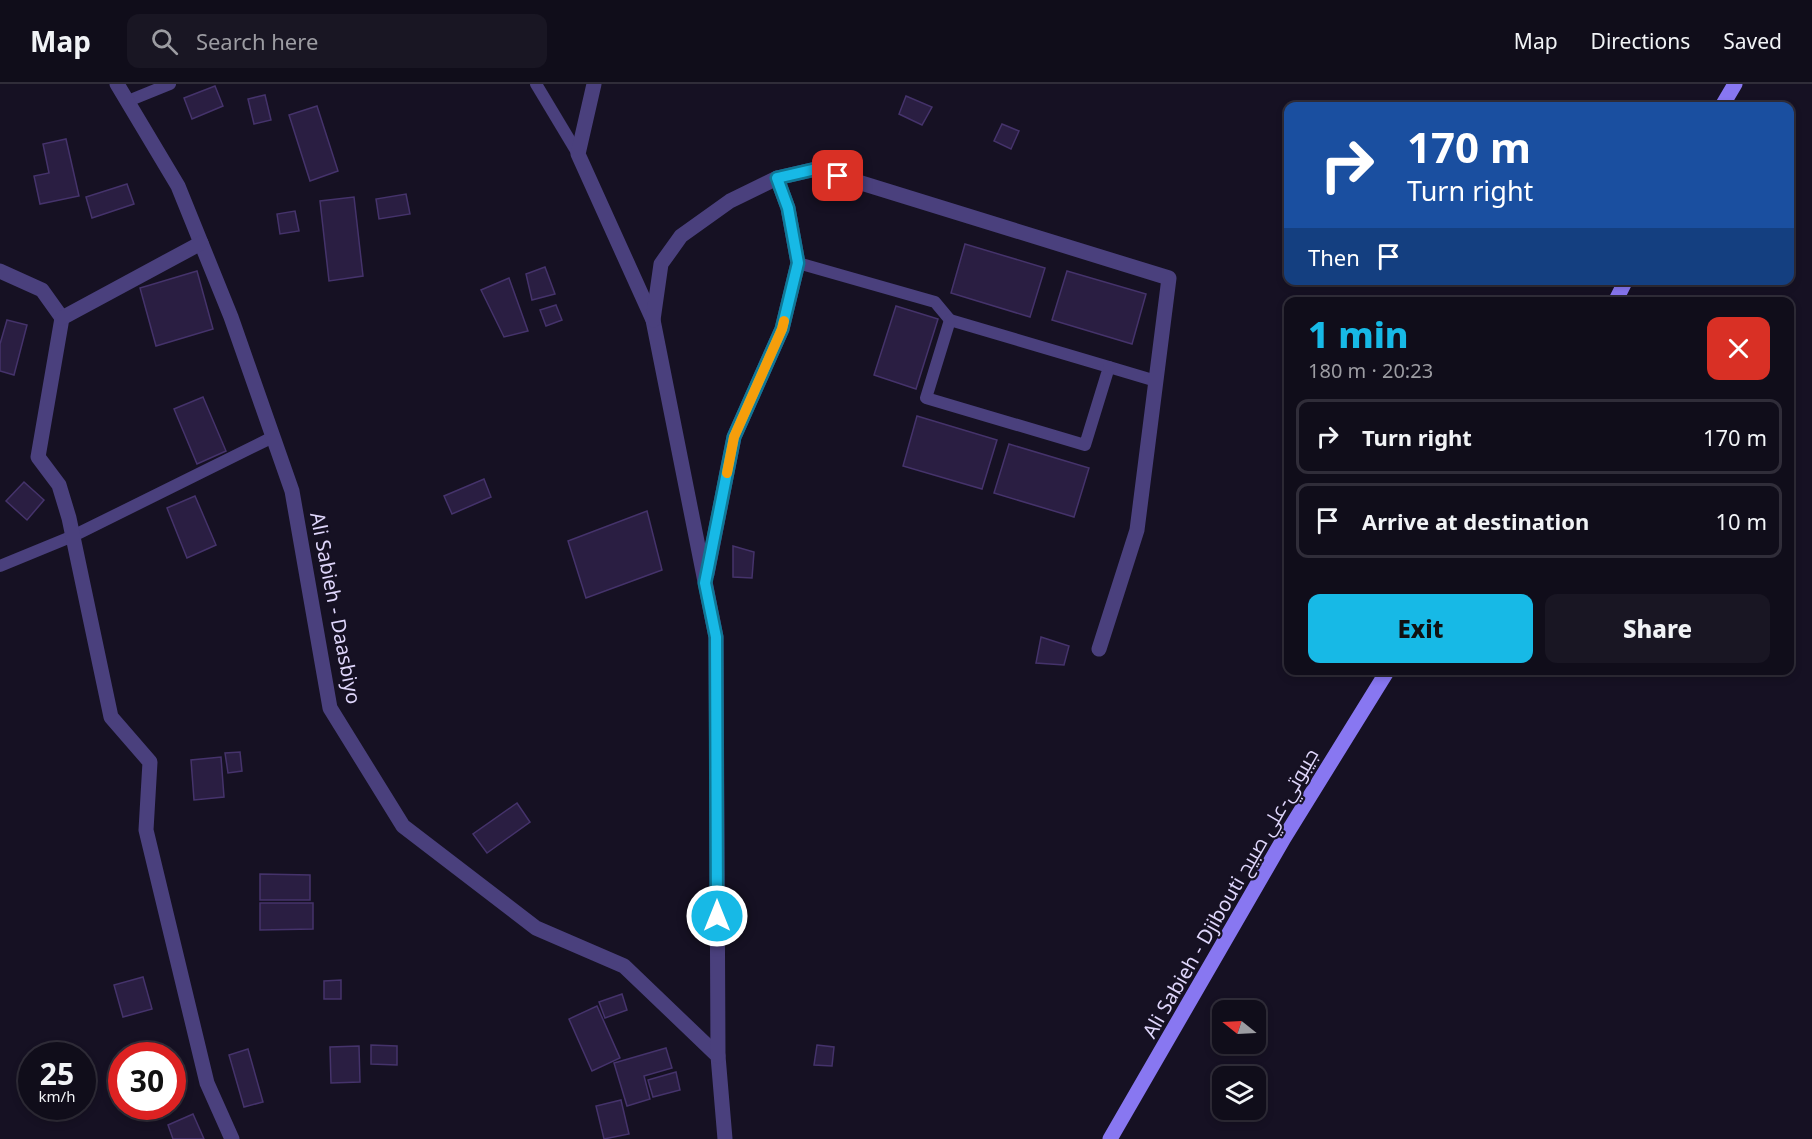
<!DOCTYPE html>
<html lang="en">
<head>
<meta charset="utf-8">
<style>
  :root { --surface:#100d1a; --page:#191623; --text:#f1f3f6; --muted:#9c9ca2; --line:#302d39; --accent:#17b9e6 }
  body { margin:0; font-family:"Noto Sans",Cairo,sans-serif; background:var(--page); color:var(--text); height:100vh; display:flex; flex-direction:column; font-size:22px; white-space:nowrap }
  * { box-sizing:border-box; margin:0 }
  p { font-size:20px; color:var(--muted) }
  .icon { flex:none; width:33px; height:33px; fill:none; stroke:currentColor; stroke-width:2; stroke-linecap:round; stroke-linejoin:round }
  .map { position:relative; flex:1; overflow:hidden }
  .details { position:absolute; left:1284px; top:213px; width:510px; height:378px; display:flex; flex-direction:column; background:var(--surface); border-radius:12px; box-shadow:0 3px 9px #0003,0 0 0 2px var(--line) }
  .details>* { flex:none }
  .banner { position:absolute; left:1284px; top:18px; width:510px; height:183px; border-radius:12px; box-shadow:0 3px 9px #0003,0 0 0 2px var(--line); background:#1a4fa0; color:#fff; overflow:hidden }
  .needle { width:39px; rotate:288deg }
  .fabs { position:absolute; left:1212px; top:916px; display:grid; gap:12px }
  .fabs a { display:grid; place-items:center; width:54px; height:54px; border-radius:12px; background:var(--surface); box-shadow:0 3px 9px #0003,0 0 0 2px var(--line); font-size:30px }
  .speed { position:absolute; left:18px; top:958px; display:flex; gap:12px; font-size:30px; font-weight:700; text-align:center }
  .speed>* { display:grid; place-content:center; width:78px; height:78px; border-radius:50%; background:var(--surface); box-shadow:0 3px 9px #0003,0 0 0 2px var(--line); line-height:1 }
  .speed small { font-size:15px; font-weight:400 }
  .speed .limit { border:9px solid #d22; background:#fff; color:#111 }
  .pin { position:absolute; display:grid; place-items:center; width:51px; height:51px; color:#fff; margin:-26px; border-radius:12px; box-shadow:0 3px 9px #0006 }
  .me { position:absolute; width:66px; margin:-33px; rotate:0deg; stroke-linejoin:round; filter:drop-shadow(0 0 4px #0008) }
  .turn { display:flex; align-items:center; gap:21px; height:126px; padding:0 24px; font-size:27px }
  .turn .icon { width:78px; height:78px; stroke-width:2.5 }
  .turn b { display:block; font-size:42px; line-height:51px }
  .then { display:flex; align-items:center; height:57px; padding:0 24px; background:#0003; gap:12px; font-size:22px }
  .round { display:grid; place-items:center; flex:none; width:63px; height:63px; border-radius:12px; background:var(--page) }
  .overview { display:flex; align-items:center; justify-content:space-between; height:102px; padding:0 24px }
  h1 { font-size:36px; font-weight:800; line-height:45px; color:var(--accent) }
  .action { display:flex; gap:12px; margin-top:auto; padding:12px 24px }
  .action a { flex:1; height:69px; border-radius:12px; background:var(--accent); color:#111; font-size:24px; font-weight:800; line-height:69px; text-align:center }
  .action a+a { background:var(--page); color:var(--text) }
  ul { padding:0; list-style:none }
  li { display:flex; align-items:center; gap:18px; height:75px; margin:0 12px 9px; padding:0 12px; border:3px solid var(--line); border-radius:12px }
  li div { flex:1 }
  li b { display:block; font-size:22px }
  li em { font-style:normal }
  header { display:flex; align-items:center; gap:36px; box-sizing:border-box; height:84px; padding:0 30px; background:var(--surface); border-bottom:2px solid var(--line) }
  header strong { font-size:28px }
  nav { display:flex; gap:33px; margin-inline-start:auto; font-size:21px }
  .search { width:420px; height:54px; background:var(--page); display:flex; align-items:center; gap:15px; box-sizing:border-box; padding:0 21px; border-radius:12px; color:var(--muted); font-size:22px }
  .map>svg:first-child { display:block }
  .building { fill:#2a1e42; stroke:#45336b; stroke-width:1.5 }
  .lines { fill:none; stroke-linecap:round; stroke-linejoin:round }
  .lane { stroke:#4a407d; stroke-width:12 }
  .street { stroke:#4a407d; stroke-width:15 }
  .secondary { stroke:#8877f1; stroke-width:15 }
  .route-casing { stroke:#0f7896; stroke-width:15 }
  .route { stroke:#17b9e6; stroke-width:10 }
  .slow { stroke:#f59e0b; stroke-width:10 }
  .labels { text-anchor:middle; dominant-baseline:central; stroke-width:4.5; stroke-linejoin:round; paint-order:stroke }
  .street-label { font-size:20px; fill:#dfd6fb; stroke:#161123 }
</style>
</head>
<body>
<header>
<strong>Map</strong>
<div class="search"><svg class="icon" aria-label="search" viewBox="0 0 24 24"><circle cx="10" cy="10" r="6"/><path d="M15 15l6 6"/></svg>Search here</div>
<nav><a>Map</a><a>Directions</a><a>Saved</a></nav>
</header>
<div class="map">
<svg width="1812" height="1055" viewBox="0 0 1812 1055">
  <rect width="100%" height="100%" fill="#161123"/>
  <g class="building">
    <polygon points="215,2 223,22 192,35 184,14"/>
    <polygon points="265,11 271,36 254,40 248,15"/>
    <polygon points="906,12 932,23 922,41 899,30"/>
    <polygon points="317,22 338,87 310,97 289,31"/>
    <polygon points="1002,40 1019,47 1011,65 994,57"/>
    <polygon points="66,55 79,112 40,120 34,92 49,89 43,60"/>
    <polygon points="127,100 134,120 92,134 86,113"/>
    <polygon points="406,110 410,130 379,135 376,115"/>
    <polygon points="354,113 363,192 329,197 320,117"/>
    <polygon points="295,127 299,147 280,150 277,130"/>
    <polygon points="965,160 1045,184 1030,233 951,209"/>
    <polygon points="545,183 555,210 532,216 526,190"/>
    <polygon points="197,187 213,245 156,262 140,204"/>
    <polygon points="1067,187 1146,210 1132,260 1052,236"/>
    <polygon points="509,194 528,247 504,253 481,206"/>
    <polygon points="556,221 562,236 546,242 540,226"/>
    <polygon points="896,222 938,235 916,305 874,291"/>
    <polygon points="7,236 27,241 14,291 0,287 0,260"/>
    <polygon points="203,313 226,367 197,380 174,325"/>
    <polygon points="917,332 997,356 982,405 903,382"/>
    <polygon points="1009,360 1089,384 1074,433 994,409"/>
    <polygon points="484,395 491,413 452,430 444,412"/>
    <polygon points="24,398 44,416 27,436 6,417"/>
    <polygon points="195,412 216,461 187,474 167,424"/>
    <polygon points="647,427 662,486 586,514 568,457"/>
    <polygon points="733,462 754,468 752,494 733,493"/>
    <polygon points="1041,553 1069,562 1064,581 1036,579"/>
    <polygon points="240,668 242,687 228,689 225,669"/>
    <polygon points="221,673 224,713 194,716 191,676"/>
    <polygon points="517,719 530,738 487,769 473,750"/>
    <polygon points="260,790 310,791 310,816 260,816"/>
    <polygon points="260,819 313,819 313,845 260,846"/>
    <polygon points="143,893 152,925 123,933 114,901"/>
    <polygon points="341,896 341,915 324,915 324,897"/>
    <polygon points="622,910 627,926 605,934 599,918"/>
    <polygon points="597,922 620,974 592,987 569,935"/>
    <polygon points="371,961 397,962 397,981 371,980"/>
    <polygon points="817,961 834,963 832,982 814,981"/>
    <polygon points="359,962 360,998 331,999 330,963"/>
    <polygon points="666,964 672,984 644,992 650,1015 627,1022 614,979"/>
    <polygon points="248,965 263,1018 244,1023 229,971"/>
    <polygon points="676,988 680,1006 653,1013 648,996"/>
    <polygon points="621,1016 629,1050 604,1055 596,1022"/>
    <polygon points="193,1030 204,1055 173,1055 168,1041"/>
  </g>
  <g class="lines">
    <g class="lane">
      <polyline points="536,0 578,70"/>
      <polyline points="128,17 170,0"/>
      <polyline points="798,179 935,218 950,236"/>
      <polygon points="950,236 1109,283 1085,361 926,314"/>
      <polyline points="1109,283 1156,297"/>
      <polyline points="0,482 73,452 273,353"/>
    </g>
    <g class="street">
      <polyline points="117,0 178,102 231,233 292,407 330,624 403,742 536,844 624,882 718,972 725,1055"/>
      <polyline points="594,0 578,70 653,236 716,553 718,972"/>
      <polyline points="0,187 42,206 62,234 38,373 59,401 69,434 111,633 150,678 146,746 207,999 232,1055"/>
      <polyline points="62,234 201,159"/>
      <polyline points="653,236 661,180 681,152 730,117 777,94 816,85 1169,194 1137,446 1099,565"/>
      <polyline points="707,490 734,353 782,245 798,179 788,124 777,94"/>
    </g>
    <g class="secondary">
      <polyline points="1722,22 1735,0"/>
      <polyline points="1615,218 1626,196"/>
      <polyline points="1110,1055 1284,754 1388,586"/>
    </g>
  </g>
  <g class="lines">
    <defs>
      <polyline id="route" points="717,832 716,553 705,499 734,353 782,245 798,179 788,124 777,94 816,85 838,92"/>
    </defs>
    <use href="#route" class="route-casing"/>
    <use href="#route" class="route"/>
    <polyline class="slow" points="727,389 734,353 782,245 784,237"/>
  </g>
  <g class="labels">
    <g class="street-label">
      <text transform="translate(336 524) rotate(79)">Ali Sabieh - Daasbiyo</text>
      <text transform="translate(1230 809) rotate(-60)">Ali Sabieh - Djibouti جيبوتي-علي صبيح</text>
    </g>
  </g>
</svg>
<div class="fabs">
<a><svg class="needle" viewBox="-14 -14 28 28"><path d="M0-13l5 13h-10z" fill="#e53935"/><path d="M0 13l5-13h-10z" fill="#9c9ca2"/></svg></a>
<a><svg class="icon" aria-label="layers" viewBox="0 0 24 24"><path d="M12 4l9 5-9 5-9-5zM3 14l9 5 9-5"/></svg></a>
</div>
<div class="speed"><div>25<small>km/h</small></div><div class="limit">30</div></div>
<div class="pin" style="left:838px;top:92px;background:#d93025"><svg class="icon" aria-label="arrive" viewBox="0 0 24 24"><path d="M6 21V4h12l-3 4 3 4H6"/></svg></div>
<svg class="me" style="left:717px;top:832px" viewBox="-20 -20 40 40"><circle r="17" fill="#17b9e6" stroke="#fff" stroke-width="3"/><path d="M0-11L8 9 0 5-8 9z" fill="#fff"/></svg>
<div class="banner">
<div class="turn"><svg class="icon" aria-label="right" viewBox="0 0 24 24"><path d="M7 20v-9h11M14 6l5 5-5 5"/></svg><div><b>170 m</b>Turn right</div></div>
<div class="then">Then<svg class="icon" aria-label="arrive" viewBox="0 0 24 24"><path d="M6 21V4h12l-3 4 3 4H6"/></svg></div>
</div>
<section class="details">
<div class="overview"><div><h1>1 min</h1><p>180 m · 20:23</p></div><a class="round" style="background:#d93025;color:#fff"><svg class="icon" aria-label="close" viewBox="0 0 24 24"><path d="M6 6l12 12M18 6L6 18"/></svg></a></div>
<ul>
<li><svg class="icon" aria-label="right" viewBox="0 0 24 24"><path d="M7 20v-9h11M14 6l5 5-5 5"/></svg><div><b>Turn right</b></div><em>170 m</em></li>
<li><svg class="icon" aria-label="arrive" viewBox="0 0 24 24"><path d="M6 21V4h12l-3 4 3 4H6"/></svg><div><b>Arrive at destination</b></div><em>10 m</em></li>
</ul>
<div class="action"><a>Exit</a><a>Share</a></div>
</section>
</div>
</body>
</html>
